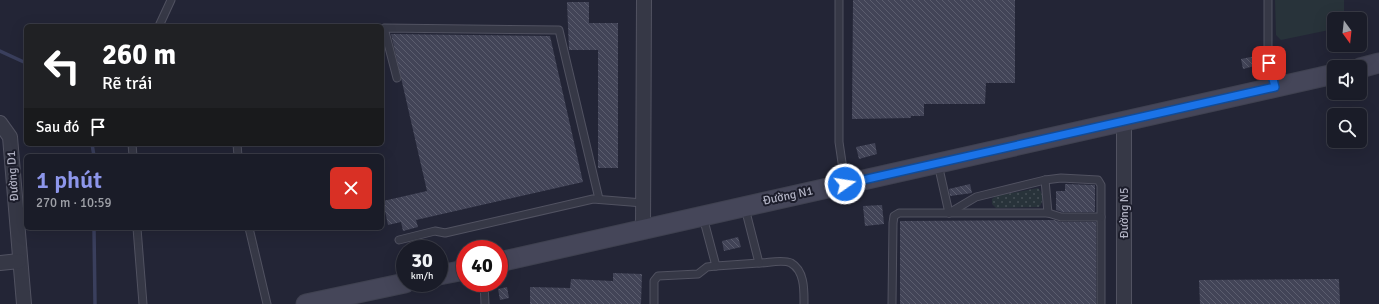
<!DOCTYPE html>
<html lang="vi">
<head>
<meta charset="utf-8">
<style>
  :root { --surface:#1a1c28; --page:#232530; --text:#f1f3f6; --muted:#9fa1a8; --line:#383a45; --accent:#8d96eb }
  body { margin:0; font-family:Signika,sans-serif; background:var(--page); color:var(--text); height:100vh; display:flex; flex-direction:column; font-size:15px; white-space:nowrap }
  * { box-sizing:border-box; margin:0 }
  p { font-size:13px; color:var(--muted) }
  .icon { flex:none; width:22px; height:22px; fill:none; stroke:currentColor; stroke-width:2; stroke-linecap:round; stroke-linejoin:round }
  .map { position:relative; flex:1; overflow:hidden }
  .drawer { position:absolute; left:24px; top:154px; width:360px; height:76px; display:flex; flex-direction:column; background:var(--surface); border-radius:6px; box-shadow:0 4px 16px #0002,0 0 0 1px var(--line) }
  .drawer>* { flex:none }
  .hud { position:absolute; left:24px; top:24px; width:360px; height:122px; border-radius:6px; box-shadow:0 4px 16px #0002,0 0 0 1px var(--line); background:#202124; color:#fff; overflow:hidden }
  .needle { width:26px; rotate:165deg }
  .fabs { position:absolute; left:1327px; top:12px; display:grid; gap:8px }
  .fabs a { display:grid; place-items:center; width:40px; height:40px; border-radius:6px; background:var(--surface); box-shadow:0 4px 16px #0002,0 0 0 1px var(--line); font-size:20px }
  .speed { position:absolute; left:396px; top:240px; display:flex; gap:8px; font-size:20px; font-weight:700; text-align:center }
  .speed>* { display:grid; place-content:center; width:52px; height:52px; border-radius:50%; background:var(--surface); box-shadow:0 4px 16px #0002,0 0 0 1px var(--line); line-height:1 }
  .speed small { font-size:10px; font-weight:400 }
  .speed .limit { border:6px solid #d22; background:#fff; color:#111 }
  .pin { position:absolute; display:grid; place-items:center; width:34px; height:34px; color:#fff; margin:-17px; border-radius:8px; box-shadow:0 2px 6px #0006 }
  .me { position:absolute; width:44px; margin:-22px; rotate:77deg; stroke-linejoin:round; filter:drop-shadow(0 0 3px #0008) }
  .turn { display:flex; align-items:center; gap:14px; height:84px; padding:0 12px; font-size:18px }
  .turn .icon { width:52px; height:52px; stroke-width:2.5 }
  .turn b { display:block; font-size:28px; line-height:34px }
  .then { display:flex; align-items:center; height:38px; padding:0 12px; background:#0003; gap:8px; font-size:15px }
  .round { display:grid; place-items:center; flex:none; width:42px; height:42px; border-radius:6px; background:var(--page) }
  .overview { display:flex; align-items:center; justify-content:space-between; height:68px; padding:0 12px }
  h1 { font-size:24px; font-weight:600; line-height:30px; color:var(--accent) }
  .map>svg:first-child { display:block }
  .green { fill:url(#green-dots) }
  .pitch { fill:#28333a }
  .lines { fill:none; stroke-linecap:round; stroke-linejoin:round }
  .stream { stroke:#3a3f5d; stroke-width:3.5 }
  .building { fill:url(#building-back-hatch) }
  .lane-casing { stroke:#515261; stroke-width:9 }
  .street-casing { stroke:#515261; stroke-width:16 }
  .secondary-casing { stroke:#3f4150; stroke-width:21 }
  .lane { stroke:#363846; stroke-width:7 }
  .street { stroke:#363846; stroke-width:14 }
  .secondary { stroke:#454659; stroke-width:19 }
  .route-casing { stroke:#114b97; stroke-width:10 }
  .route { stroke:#1a73e8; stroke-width:7 }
  .labels { text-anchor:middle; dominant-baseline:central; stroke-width:4; stroke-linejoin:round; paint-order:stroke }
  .street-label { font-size:12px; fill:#b1b2c3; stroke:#1c1d2b }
</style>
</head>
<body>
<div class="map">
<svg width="1379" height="304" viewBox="0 0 1379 304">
  <defs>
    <pattern id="green-dots" width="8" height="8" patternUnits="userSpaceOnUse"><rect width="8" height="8" fill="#28333a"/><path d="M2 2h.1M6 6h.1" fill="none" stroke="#454e55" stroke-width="1.8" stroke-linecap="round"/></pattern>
    <pattern id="building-back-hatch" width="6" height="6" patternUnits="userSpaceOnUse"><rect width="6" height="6" fill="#424457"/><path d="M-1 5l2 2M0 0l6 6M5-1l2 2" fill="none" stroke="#5b5d6e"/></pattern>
  </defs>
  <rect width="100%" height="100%" fill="#232536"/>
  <path class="green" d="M1038,188C1043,192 1044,202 1039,207L996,208L992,204V199L996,196Z"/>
  <polygon class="pitch" points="1275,0 1344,0 1344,19 1334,19 1334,29 1281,40 1276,35"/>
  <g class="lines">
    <g class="stream">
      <polyline points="0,51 26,63"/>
      <polyline points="92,144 94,156"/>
      <polyline points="94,228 95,304"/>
    </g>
  </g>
  <g class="building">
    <polygon points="853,0 1015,0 1015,83 986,83 985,104 924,104 924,116 911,116 911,118 852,119"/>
    <polygon points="567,2 589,2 589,23 618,23 618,168 598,168 598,50 569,50"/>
    <polygon points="391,34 550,36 583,182 416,220 418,227 403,231 401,222 388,225 383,201 427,191"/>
    <polygon points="1260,55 1262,64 1243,69 1241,59"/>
    <polygon points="875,143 877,154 859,159 856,147"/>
    <polygon points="970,184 972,193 950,196 949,189"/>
    <polygon points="1065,184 1095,185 1095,212 1062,212 1056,210 1056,191 1065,191"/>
    <polygon points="882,205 884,224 865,226 863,206"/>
    <polygon points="1054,220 1061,222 1096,222 1096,304 900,304 900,221"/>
    <polygon points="738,237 741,247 724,251 722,241"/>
    <polygon points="613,273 642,274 641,304 530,304 530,287 570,288 571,279 613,281"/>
    <polygon points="1339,279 1340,304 1200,304 1199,280"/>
    <polygon points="507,287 509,298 500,300 498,289"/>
  </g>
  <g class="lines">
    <defs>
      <g id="lane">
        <polyline points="839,0 839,142 845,183"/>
        <polyline points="1268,0 1268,53 1275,87"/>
        <polyline points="159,26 171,0"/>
        <polyline points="397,78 384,28 559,30 599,199"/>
        <polyline points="132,144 133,156"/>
        <polyline points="237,144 238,156"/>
        <polyline points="938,164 949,213"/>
        <polyline points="1045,180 1048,213"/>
        <path d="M745,208L759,263C768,263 783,259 791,263C805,271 804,291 804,304"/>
        <polyline points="949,213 976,197 1045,180 1061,178 1098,180 1101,185 1101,304"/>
        <polyline points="703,217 716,266 759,263"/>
        <polyline points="137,228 143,304"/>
        <polyline points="249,228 267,304"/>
        <polyline points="399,240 435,231 445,233 593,199 643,203"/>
        <polyline points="484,283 485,304"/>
        <polyline points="654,304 654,281 658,276 698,274 707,267 716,266"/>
        <polyline points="892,304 893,223 894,216 899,213 1048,213 1061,217 1101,217"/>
      </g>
      <g id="street">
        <polyline points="1124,121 1124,304"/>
        <polyline points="0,123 10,137 24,304"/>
        <polyline points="643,230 644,0"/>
        <polyline points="0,263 19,261"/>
      </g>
      <g id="secondary">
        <polyline points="1360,68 1379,63"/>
        <polyline points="499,262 1334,74"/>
        <polyline points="439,275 465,270"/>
        <polyline points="306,304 405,283"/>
      </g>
    </defs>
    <use href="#lane" class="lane-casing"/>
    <use href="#street" class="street-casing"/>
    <use href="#secondary" class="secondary-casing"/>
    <use href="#lane" class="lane"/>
    <use href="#street" class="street"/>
    <use href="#secondary" class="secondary"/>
  </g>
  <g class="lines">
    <defs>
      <polyline id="route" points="845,184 1275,87 1269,63"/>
    </defs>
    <use href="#route" class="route-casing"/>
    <use href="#route" class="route"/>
  </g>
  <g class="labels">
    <g class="street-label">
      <text transform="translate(13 176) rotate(-94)">Đường D1</text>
      <text transform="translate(788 196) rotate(-12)">Đường N1</text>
      <text transform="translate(1124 213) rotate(-90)">Đường N5</text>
    </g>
  </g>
</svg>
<div class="fabs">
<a><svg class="needle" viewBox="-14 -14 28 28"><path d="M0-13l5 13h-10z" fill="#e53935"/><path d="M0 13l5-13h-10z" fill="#9fa1a8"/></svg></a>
<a><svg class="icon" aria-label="sound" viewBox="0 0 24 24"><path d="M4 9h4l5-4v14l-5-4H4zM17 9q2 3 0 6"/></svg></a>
<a><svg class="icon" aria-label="search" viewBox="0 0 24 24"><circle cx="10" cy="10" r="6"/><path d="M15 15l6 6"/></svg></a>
</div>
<div class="speed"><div>30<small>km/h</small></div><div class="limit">40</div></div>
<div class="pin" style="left:1269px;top:63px;background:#d93025"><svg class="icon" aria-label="arrive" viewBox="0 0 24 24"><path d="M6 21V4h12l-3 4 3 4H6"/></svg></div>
<svg class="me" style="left:845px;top:184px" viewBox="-20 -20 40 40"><circle r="17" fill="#1a73e8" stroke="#fff" stroke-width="3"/><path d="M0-11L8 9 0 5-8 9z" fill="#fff"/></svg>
<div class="hud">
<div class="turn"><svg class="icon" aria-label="left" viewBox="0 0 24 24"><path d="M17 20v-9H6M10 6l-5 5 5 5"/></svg><div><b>260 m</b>Rẽ trái</div></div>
<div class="then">Sau đó<svg class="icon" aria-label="arrive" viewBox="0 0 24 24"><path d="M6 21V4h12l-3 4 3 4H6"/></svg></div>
</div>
<section class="drawer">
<div class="overview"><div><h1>1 phút</h1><p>270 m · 10:59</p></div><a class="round" style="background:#d93025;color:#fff"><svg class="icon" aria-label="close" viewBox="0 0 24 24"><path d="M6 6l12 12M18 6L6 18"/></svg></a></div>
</section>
</div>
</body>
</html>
